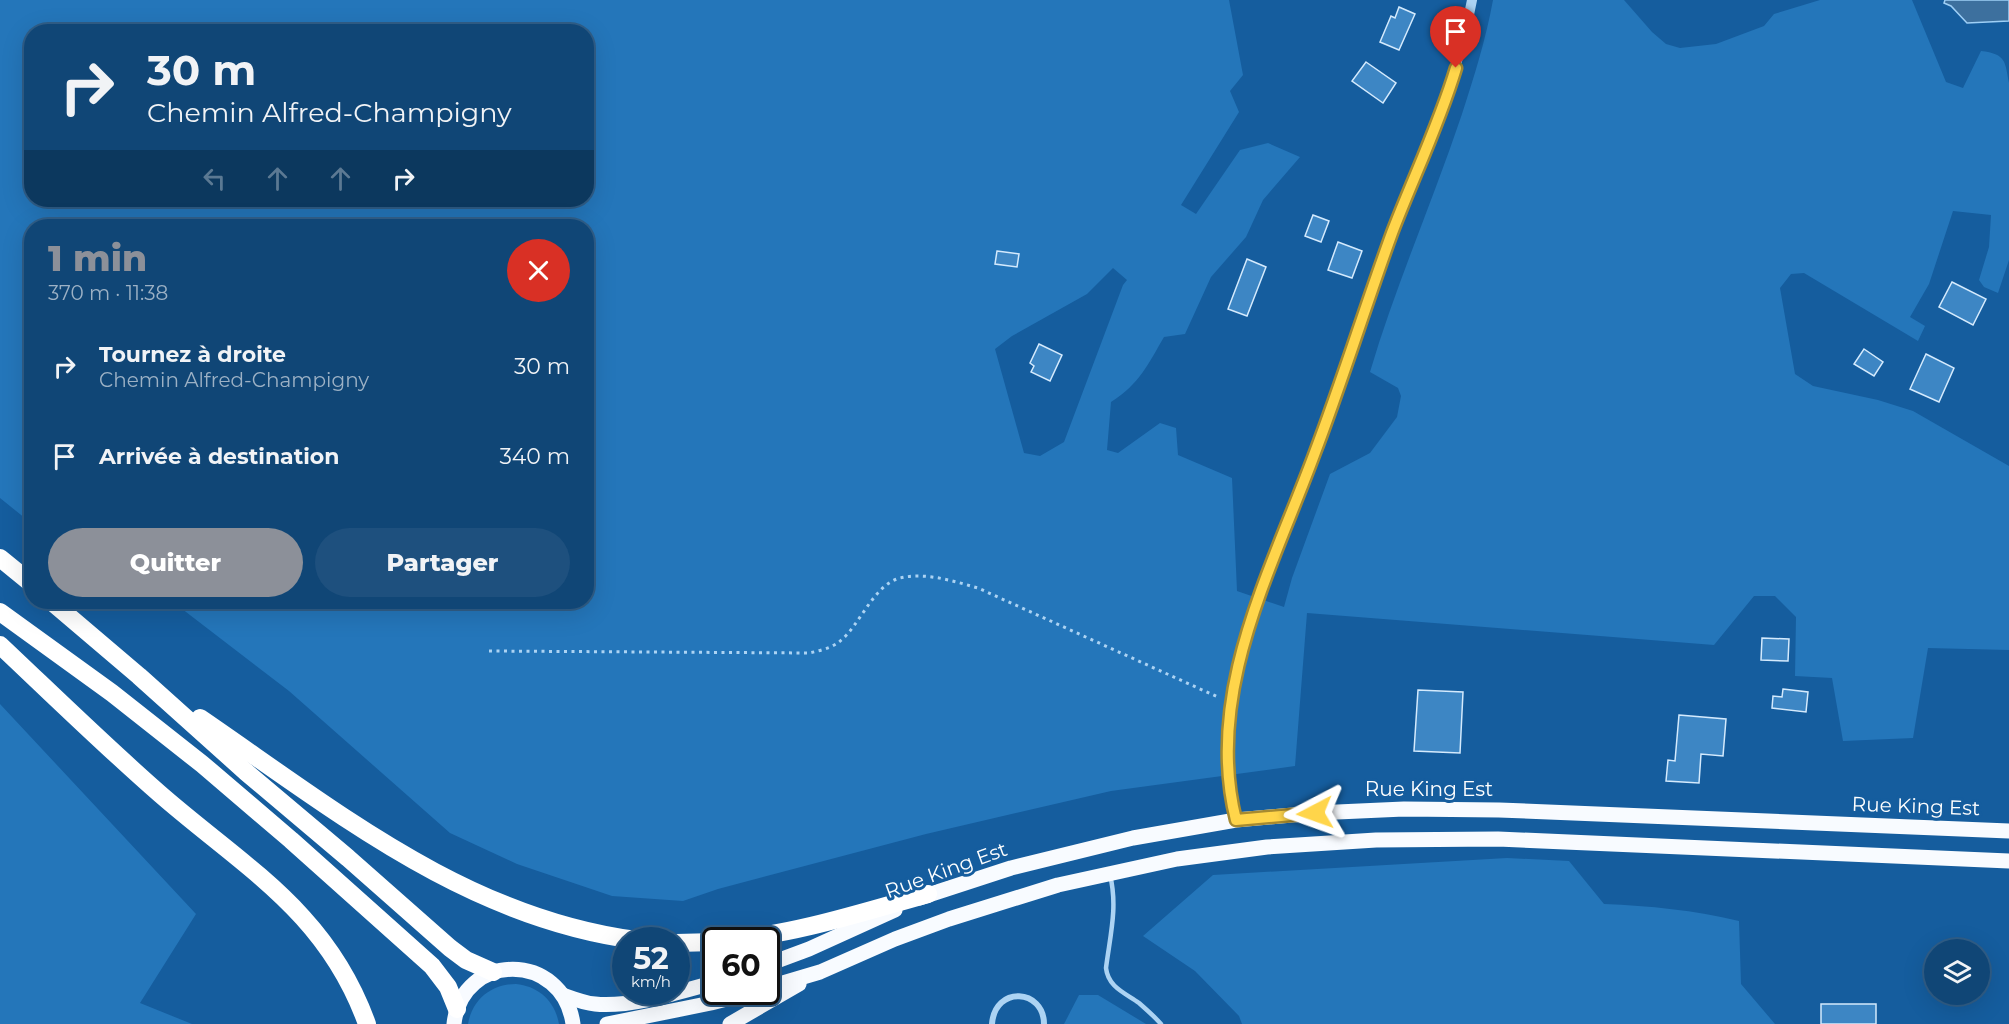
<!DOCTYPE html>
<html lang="fr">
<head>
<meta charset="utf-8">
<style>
  :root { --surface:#104676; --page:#1e507e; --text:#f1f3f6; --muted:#9cb1c5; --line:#305e88; --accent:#8c9099 }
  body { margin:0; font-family:Montserrat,sans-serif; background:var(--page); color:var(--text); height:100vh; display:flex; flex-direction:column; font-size:22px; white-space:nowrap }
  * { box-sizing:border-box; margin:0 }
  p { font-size:20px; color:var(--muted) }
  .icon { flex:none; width:33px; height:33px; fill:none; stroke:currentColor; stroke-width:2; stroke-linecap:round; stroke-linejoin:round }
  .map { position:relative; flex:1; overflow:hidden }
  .sheet { position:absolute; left:24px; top:219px; width:570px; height:390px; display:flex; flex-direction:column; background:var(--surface); border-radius:24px; box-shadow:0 6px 24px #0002,0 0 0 2px var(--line) }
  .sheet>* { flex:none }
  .hud { position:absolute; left:24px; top:24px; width:570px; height:183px; border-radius:24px; box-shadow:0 6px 24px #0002,0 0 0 2px var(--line); background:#104676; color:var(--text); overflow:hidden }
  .tools { position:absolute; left:1924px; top:939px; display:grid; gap:12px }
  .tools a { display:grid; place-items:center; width:66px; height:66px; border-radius:50%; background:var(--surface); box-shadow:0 6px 24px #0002,0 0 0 2px var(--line); font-size:30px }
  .speed { position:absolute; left:612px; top:927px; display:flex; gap:12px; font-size:30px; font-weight:700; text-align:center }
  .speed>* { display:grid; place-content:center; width:78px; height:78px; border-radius:50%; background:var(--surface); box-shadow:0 6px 24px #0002,0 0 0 2px var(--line); line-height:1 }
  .speed small { font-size:15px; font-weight:400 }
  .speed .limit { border:3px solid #111; border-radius:9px; background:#fff; color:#111 }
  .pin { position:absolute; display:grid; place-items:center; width:51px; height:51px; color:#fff; margin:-62px -26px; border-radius:50% 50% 50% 0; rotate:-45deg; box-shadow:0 0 6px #0007 }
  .pin .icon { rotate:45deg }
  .me { position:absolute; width:66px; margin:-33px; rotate:266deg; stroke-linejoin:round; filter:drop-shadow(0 0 4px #0008) }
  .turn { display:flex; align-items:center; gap:21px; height:126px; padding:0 24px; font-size:27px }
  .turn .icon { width:78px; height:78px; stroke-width:2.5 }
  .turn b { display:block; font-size:42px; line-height:51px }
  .lanes { display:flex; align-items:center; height:57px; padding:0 24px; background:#0003; justify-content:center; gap:30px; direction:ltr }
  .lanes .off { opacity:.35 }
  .round { display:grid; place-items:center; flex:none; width:63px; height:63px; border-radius:32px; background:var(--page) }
  .head { display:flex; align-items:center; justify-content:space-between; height:102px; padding:0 24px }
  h1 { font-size:36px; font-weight:800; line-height:45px; color:var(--accent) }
  .primary-button { display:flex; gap:12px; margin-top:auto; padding:12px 24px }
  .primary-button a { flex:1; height:69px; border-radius:36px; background:var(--accent); color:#fff; font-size:24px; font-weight:800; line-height:69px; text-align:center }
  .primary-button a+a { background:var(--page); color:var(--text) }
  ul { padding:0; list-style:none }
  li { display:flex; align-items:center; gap:18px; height:90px; padding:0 24px }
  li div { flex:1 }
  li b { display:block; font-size:22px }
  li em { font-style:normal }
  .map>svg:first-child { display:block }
  .green { fill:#2476ba; fill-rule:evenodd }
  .water { fill:#3d709e; stroke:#9ecff6; stroke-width:1.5 }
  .building { fill:#3d86c4; stroke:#d4eafd; stroke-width:1.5 }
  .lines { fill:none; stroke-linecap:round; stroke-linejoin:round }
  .path { stroke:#acd3f3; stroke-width:3; stroke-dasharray:3 4.5; stroke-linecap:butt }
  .service { stroke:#acd3f3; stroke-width:4.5 }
  .minor { stroke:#acd3f3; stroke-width:6 }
  .tertiary { stroke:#acd3f3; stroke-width:10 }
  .primary { stroke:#f8fbff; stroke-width:15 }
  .motorway { stroke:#fff; stroke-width:18 }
  .route-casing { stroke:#a68a30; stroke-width:15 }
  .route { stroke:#ffd54a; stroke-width:10 }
  .labels { text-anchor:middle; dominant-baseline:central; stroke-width:6; stroke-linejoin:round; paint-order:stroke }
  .street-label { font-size:20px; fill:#fff; stroke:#155d9e }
</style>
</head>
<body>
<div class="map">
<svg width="2009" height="1024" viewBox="0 0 2009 1024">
  <rect width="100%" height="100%" fill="#155d9e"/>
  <g class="green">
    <path d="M0,0H1229L1243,75L1230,91L1239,112L1181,205L1196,214L1240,150L1268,143L1300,157L1263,200L1246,237L1211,277L1185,334L1164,337C1147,366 1140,383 1111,402L1107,450L1118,453L1160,423L1176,428L1178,455L1232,478L1237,591L1284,607L1292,578L1330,474L1370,453L1397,417L1401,396L1398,388L1370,372C1396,284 1433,201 1462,114C1474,77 1486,39 1493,0H1624L1652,32L1666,44L1680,48L1716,44L1764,26L1774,14L1820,0H1912L1946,82L1963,88L1981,51C2006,54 2005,61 2009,83V260L1998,293L1984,287L1979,280L1989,247L1991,215L1953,211L1929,284L1910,317L1925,326L1918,341L1804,273L1791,274L1780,288L1795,374L1813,386L1878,400L1913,411L2009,466V650L1928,648L1913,738L1843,741L1832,678L1795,676L1796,617L1775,596H1754L1714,645L1307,613L1295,766L1111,791L926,834L718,889L683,901L612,896L517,864L450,833L289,691L173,602H586V226H32L31,523L0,498ZM32,32H586V200H32ZM1113,268L1127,280L1123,285L1064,442L1040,456L1024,453L995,349L1012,336L1087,294Z"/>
    <polygon points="0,704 196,914 140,1003 192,1024 0,1024"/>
    <path d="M1507,858L1569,861L1604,904C1650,906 1694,910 1739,921L1741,984L1775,1024H1242L1239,1016L1195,971L1143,936L1213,875Z"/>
    <path d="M516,984C538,986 555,1001 559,1024H468C472,1000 491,984 516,984Z"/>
    <polygon points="1079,995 1098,995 1146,1024 1064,1024"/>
  </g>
  <polygon class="water" points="1945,0 2009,0 2009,21 1967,23 1951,6 1944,3"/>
  <g class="building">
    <polygon points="1399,7 1415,14 1399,50 1380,42 1391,16 1395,18"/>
    <polygon points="1366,62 1396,83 1383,103 1352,81"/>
    <polygon points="1313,215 1329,221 1321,242 1305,236"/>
    <polygon points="1338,242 1362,251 1352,278 1328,270"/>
    <polygon points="997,251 1019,254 1017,267 995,264"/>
    <polygon points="1247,259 1266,267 1247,316 1228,309"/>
    <polygon points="1952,282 1986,299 1973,325 1939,307"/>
    <polygon points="1039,344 1062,355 1050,381 1031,372 1034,366 1030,363"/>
    <polygon points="1864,349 1883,362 1874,376 1854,364"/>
    <polygon points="1926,354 1954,368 1939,402 1910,389"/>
    <polygon points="1762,638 1789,639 1788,661 1761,660"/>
    <polygon points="1783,689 1808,692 1806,712 1772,708 1773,696 1782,697"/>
    <polygon points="1418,690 1463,692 1460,753 1414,751"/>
    <polygon points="1679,715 1726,719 1723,756 1701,754 1699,783 1666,781 1668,760 1675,761"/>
    <rect x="1821" y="1004" width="55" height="20"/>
  </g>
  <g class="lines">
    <path class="path" d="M489,651L809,653C819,651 831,648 839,642C860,626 873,585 900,578C926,572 953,581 978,588L1220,698"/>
    <path class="service" d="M1110,875C1118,907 1110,936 1106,968C1108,987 1125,993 1139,1003C1147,1010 1154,1016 1161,1024"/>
    <path class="minor" d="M992,1024C995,985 1044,989 1044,1024"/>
    <path class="tertiary" d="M1236,820C1206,698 1266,583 1308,471C1339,389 1365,305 1396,223C1425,147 1457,81 1472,0"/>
    <g class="primary">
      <polyline points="919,898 1011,868 1133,838 1236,820 1315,813 1404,809 1499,810 2009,831"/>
      <polyline points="766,965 809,949 895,910"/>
      <polyline points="766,988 820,972 895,939 949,919 1058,885 1177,859 1267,847 1376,840 1498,839 2009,861"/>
      <path d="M563,995C574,999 584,1003 595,1004C629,1008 683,991 716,982"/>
      <path d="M454,1024C462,951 563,951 573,1024"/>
      <polyline points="607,1024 711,1003 754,992"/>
      <polyline points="730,1024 799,984"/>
    </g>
    <g class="motorway">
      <polyline points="0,558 32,584"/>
      <polyline points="52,602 139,676 246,772 348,858 450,948 466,960 493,972"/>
      <polyline points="0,612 112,693 202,764 291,840 432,966 448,987 457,1009"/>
      <path d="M0,645C53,695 105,746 160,794C245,868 327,912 367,1024"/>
      <path d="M200,718C336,811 467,918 636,940"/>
      <path d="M728,940C796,934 863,912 928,894"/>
      <polyline points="676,943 716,942"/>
    </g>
  </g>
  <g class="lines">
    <defs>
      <path id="route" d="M1315,813L1236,820C1204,694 1271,571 1314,455C1342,382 1365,307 1392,233C1413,178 1439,125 1456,68"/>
    </defs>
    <use href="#route" class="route-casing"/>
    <use href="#route" class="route"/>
  </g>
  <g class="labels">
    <g class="street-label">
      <text x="1429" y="789">Rue King Est</text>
      <text transform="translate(1916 806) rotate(2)">Rue King Est</text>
      <text transform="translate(946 870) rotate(-20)">Rue King Est</text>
    </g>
  </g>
</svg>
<div class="tools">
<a><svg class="icon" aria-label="layers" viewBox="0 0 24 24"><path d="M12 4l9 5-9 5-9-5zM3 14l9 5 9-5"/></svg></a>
</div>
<div class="speed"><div>52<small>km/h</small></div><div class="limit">60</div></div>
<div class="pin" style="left:1456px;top:68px;background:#d93025"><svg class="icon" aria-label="arrive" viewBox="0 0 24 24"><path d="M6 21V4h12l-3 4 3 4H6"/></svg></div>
<svg class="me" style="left:1315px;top:813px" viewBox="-20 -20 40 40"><path d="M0-17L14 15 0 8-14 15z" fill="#ffd54a" stroke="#fff" stroke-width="4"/></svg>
<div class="hud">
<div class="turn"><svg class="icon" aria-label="right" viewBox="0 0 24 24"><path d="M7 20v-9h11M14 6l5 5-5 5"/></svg><div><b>30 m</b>Chemin Alfred-Champigny</div></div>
<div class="lanes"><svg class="icon off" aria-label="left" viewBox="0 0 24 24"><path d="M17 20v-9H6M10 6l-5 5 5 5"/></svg><svg class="icon off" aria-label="ahead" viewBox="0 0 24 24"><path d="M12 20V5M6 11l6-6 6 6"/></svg><svg class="icon off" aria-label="ahead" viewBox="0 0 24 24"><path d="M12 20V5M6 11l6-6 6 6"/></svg><svg class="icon" aria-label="right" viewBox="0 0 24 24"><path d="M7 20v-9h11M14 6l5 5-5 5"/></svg></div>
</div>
<section class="sheet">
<div class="head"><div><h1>1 min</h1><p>370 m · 11:38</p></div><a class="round" style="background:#d93025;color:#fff"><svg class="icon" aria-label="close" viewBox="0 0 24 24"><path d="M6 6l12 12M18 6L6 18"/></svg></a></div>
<ul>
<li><svg class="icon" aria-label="right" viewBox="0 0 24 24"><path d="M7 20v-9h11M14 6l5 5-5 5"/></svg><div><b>Tournez à droite</b><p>Chemin Alfred-Champigny</p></div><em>30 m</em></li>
<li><svg class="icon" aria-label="arrive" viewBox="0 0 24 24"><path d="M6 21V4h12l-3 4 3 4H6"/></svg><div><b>Arrivée à destination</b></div><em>340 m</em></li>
</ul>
<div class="primary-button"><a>Quitter</a><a>Partager</a></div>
</section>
</div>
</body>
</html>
